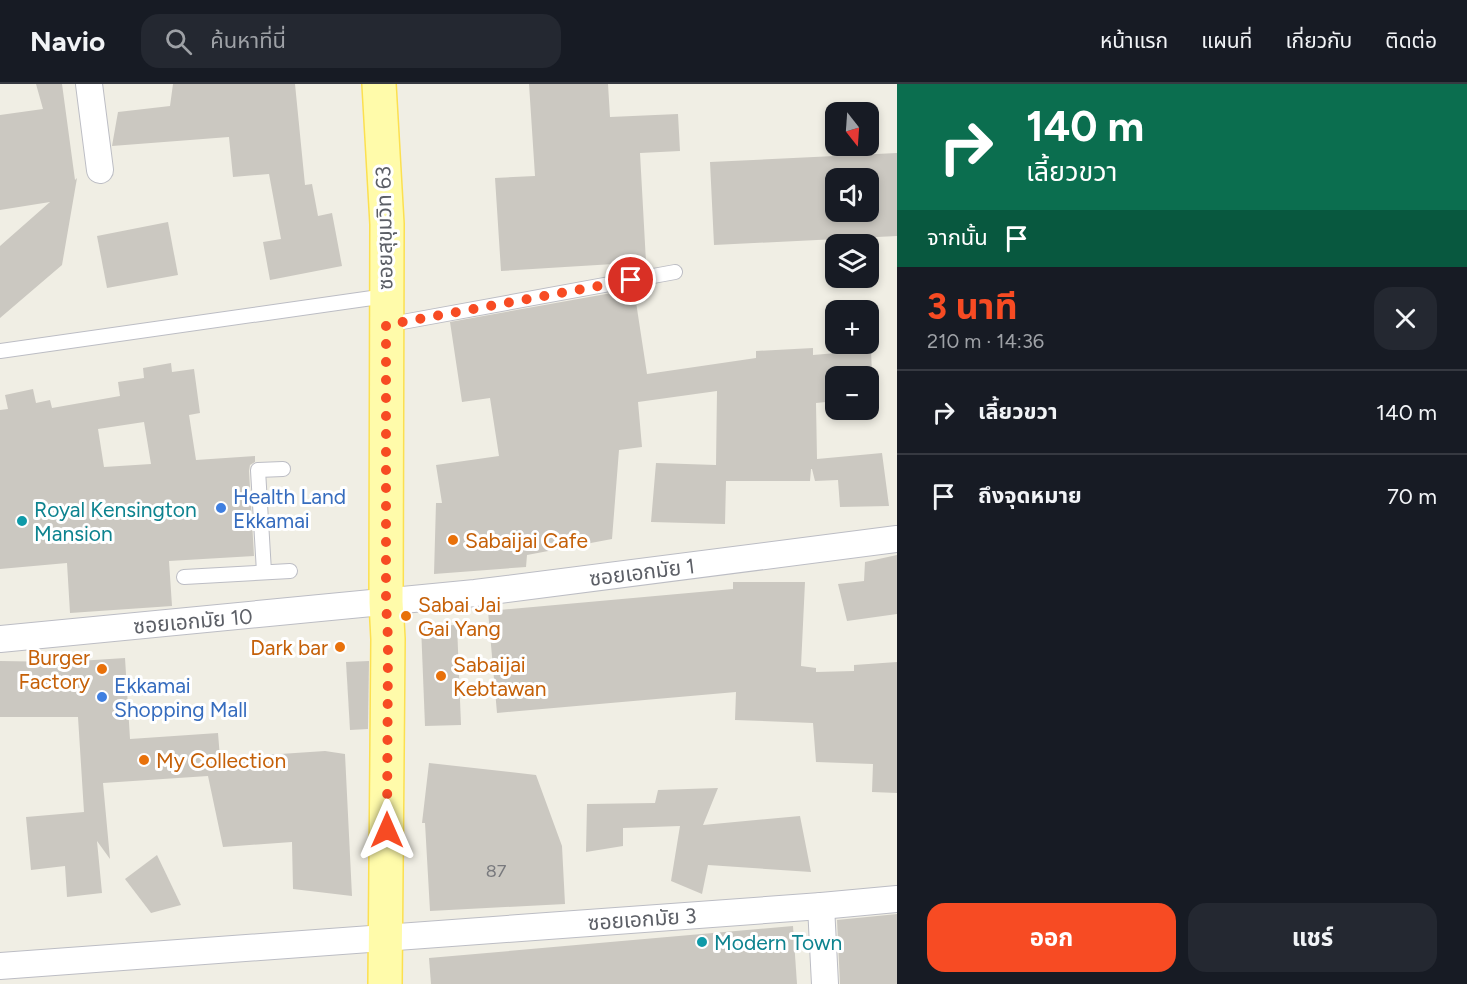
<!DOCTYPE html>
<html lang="th">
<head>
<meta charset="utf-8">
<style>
  :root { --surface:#171b24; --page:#242831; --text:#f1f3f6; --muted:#9ea1a6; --line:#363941; --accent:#f74b23 }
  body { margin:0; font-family:Figtree,"Noto Sans Thai",sans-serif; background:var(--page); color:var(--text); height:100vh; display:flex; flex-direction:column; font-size:22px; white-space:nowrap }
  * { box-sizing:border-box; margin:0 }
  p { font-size:20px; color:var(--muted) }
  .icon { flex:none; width:33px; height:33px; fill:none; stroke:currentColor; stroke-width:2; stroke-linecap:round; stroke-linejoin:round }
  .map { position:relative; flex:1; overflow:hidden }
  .panel { display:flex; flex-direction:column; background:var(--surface); width:570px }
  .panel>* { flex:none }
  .hud { background:#0b6e4f; color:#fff; overflow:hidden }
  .needle { width:39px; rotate:163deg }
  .buttons { position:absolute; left:825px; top:18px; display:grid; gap:12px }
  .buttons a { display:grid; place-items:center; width:54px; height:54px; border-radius:12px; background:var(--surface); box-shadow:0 3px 9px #0003; font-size:30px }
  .pin { position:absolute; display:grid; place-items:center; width:51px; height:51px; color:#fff; margin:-26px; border:3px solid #fff; border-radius:50%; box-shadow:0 2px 6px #0007 }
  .me { position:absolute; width:66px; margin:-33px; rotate:0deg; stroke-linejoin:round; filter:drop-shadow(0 0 4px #0008) }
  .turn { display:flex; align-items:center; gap:21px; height:126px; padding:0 30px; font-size:27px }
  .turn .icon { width:78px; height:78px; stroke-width:2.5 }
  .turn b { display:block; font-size:42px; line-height:51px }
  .then { display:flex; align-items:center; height:57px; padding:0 30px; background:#0003; gap:12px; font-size:22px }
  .round { display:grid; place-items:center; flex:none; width:63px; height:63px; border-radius:18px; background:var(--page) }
  .head { display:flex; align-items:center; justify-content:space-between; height:102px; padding:0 30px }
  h1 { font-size:36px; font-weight:700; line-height:45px; color:var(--accent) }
  .action { display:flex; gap:12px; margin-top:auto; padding:12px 30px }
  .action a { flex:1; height:69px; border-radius:18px; background:var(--accent); color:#fff; font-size:24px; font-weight:700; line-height:69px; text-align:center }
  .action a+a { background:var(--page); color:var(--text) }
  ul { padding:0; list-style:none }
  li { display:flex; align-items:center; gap:18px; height:84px; padding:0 30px; border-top:2px solid var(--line) }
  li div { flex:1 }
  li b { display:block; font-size:22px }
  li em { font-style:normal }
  header { display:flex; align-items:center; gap:36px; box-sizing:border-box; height:84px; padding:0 30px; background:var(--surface); border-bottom:2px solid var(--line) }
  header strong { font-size:28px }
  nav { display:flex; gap:33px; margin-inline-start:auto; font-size:21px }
  .search { width:420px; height:54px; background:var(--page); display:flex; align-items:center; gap:15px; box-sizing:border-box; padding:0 21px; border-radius:18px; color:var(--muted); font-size:22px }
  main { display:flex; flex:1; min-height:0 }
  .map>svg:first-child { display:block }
  .building { fill:#cbc8c1; fill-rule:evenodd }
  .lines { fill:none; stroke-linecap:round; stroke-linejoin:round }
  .lane-casing { stroke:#bcbdc4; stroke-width:16 }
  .street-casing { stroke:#bcbdc4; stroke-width:28 }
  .primary-casing { stroke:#fce050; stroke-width:36 }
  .lane { stroke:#fff; stroke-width:14 }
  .street { stroke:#fff; stroke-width:26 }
  .primary { stroke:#fffbaa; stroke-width:33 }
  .route { stroke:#f74b23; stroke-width:10; stroke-dasharray:0 18 }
  .shop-dot { fill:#3f7fe0; stroke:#fff; stroke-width:2 }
  .culture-dot { fill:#0f9aa8; stroke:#fff; stroke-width:2 }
  .food-dot { fill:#e8710a; stroke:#fff; stroke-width:2 }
  .labels { text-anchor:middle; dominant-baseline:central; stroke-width:6; stroke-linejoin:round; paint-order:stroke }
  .number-label { font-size:18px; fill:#78797d }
  .street-label { font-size:21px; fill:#5c5f66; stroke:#fff }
  .shop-label { font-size:21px; fill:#366cbe; stroke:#fff; text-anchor:start }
  .culture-label { font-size:21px; fill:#0d838f; stroke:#fff; text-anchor:start }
  .food-label { font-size:21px; fill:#c56008; stroke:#fff; text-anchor:start }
</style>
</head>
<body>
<header>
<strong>Navio</strong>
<div class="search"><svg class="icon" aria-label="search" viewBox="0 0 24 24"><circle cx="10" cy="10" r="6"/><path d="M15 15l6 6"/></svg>ค้นหาที่นี่</div>
<nav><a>หน้าแรก</a><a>แผนที่</a><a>เกี่ยวกับ</a><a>ติดต่อ</a></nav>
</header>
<main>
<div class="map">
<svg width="897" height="900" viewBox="0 0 897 900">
  <rect width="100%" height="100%" fill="#f0eee4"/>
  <g class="building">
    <polygon points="36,0 62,0 75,96 77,94 62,181 0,234 0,162 50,118 0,126 0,31 43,25"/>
    <polygon points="173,0 295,0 305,101 312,100 318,132 332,129 342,182 270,196 263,158 281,155 269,90 233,93 229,53 112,62 118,28 170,22"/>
    <polygon points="529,0 608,0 610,33 678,30 680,67 640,69 646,178 501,187 495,94 535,92"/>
    <path d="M897,69V152L714,161L710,78ZM836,94H868V128H836Z"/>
    <polygon points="168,138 178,191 107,204 97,152"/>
    <polygon points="634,205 647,290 756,274 756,267 813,264 813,271 871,266 873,314 868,314 868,292 836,292 836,317 816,319 817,375 882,369 889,422 840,423 838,396 815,397 812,385 811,385 810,397 726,397 725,440 651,438 656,379 716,381 717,307 638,318 642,363 619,366 612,455 527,471 526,483 434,490 436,419 442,419 436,381 499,372 490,314 462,318 450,238"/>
    <path d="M171,279L172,288L194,285L200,329L189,331L196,376L255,372V378L250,381L249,387L254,472L169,477L172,522L70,529L67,479L0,485V326L8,325L5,311L33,305L36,319L50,316L52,324L120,312L118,298L144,294L143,284ZM144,338L151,380L104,383L98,345Z"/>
    <polygon points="897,471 897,530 847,537 838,500 864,497 865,478"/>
    <polygon points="733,498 805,498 801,582 816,584 816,588 854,587 854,581 897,578 897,709 872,708 873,680 816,678 813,639 735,636 736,608 497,629 488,527 733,505"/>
    <polygon points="457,541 461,641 425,642 421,542"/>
    <polygon points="125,574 130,655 218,649 220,674 325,667 345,670 352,812 293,805 292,758 223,763 208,692 103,699 110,775 97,757 102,809 67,813 65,782 31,786 26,733 84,728 78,633 0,633 0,577 63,578"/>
    <polygon points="369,577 368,645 350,646 346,578"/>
    <polygon points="429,679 536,691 562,762 565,820 430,827 425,739 422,739"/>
    <polygon points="718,704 703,741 800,732 811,788 708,781 702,810 671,797 680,742 623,744 623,762 586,768 587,720 655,719 658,706"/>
    <polygon points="157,771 181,821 151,829 125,795"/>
    <polygon points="897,830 897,900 840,900 837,836"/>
    <polygon points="793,842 797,900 431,900 429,874"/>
  </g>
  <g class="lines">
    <defs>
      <g id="lane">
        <polyline points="386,241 675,188"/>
        <polyline points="0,267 386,212"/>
        <polyline points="264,488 258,386 283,385"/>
        <polyline points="184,493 290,487"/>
      </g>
      <g id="street">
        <polyline points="89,0 100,86"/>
        <polyline points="0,555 475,509 897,455"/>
        <polyline points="821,822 825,900"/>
        <polyline points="0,882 821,822 897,815"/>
      </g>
      <polyline id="primary" points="379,0 387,140 386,518 388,555 385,900"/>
    </defs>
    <use href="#lane" class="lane-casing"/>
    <use href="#street" class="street-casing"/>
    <use href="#primary" class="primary-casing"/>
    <use href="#lane" class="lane"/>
    <use href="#street" class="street"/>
    <use href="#primary" class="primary"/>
  </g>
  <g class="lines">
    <polyline class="route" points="387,746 388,555 386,518 386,241 631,196"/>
  </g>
  <g class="shop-dot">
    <circle cx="221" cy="424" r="6"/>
    <circle cx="102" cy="613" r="6"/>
  </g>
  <g class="culture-dot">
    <circle cx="22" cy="437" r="6"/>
    <circle cx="702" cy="858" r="6"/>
  </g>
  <g class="food-dot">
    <circle cx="453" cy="456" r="6"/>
    <circle cx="406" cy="532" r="6"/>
    <circle cx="340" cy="563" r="6"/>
    <circle cx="102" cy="585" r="6"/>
    <circle cx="441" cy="592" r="6"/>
    <circle cx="144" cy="676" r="6"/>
  </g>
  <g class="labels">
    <g class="number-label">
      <text x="496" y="787">87</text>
    </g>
    <g class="street-label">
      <text transform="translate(384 144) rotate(-91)">ซอยสุขุมวิท 63</text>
      <text transform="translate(642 488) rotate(-7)">ซอยเอกมัย 1</text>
      <text transform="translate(193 537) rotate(-5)">ซอยเอกมัย 10</text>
      <text transform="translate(642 835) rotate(-4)">ซอยเอกมัย 3</text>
    </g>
    <g class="shop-label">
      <text x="233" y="412">Health Land<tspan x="233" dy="24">Ekkamai</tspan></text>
      <text x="114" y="601">Ekkamai<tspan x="114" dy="24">Shopping Mall</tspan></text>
    </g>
    <g class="culture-label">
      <text x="34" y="425">Royal Kensington<tspan x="34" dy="24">Mansion</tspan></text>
      <text x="714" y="858">Modern Town</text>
    </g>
    <g class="food-label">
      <text x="465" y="456">Sabaijai Cafe</text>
      <text x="418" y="520">Sabai Jai<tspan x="418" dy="24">Gai Yang</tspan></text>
      <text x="328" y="563" text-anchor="end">Dark bar</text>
      <text x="90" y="573" text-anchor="end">Burger<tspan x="90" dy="24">Factory</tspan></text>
      <text x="453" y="580">Sabaijai<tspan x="453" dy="24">Kebtawan</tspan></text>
      <text x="156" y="676">My Collection</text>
    </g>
  </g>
</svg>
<div class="buttons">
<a><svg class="needle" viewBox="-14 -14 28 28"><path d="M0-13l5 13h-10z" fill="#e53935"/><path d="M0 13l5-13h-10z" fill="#9ea1a6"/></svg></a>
<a><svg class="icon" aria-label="sound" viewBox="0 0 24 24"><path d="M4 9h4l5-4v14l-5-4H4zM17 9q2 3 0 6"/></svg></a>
<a><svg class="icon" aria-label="layers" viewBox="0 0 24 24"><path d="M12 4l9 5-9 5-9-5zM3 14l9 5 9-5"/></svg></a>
<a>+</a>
<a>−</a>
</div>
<div class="pin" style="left:631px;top:196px;background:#d93025"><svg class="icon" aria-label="arrive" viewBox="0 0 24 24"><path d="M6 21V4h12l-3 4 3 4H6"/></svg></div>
<svg class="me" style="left:387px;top:746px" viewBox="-20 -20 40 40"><path d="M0-17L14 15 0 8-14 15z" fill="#f74b23" stroke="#fff" stroke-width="4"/></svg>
</div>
<section class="panel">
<div class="hud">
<div class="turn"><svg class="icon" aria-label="right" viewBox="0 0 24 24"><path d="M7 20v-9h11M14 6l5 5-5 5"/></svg><div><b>140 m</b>เลี้ยวขวา</div></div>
<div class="then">จากนั้น<svg class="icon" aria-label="arrive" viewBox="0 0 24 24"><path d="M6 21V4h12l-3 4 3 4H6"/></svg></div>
</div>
<div class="head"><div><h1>3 นาที</h1><p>210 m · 14:36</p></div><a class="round"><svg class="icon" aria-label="close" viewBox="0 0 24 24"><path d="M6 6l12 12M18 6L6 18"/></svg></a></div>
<ul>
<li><svg class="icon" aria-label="right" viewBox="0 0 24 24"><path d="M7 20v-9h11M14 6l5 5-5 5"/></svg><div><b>เลี้ยวขวา</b></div><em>140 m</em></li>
<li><svg class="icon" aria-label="arrive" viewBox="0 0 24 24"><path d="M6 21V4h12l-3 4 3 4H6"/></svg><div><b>ถึงจุดหมาย</b></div><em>70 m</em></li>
</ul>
<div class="action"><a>ออก</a><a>แชร์</a></div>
</section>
</main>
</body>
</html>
